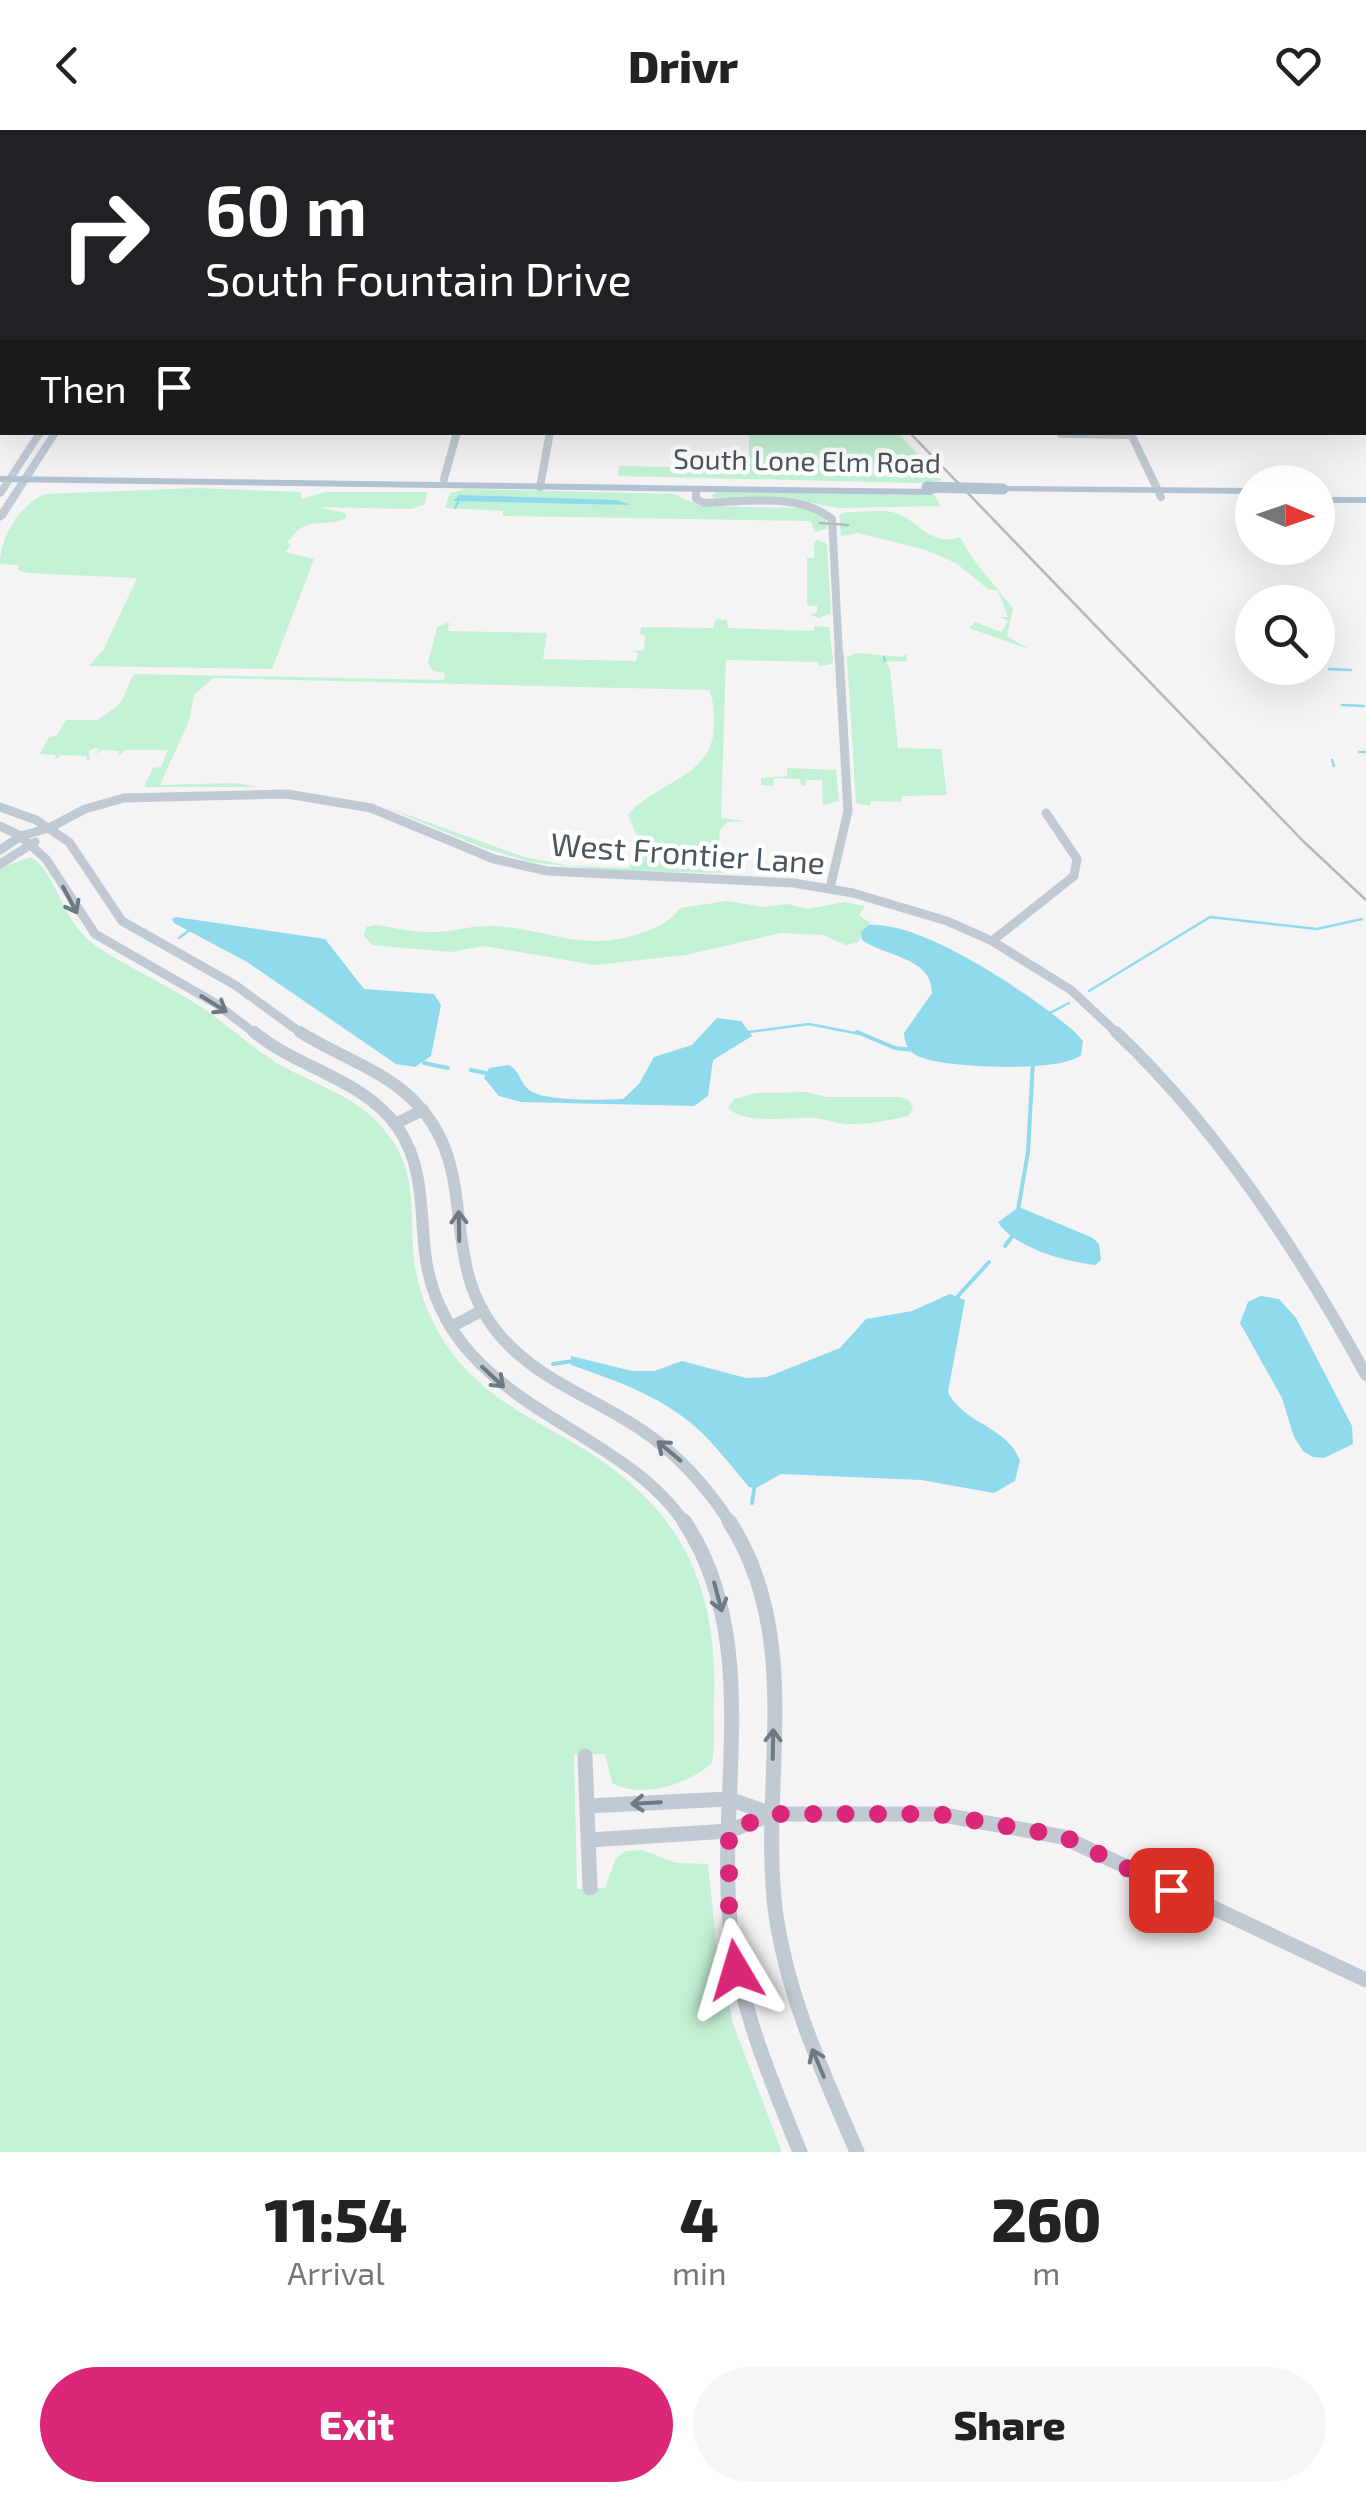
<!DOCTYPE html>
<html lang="en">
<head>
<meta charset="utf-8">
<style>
  :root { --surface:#fff; --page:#f6f6f6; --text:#222; --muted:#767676; --accent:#db2777 }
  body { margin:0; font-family:"Exo 2",sans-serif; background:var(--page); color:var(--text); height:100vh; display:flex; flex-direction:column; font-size:38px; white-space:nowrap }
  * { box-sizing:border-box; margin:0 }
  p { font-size:32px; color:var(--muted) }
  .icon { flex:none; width:55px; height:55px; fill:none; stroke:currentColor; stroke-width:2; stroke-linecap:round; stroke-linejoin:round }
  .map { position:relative; height:2022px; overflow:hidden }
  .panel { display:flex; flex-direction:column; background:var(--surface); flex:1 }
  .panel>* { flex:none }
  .top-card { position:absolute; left:0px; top:0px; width:1368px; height:305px; box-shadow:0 10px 40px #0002; background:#202124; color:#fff; overflow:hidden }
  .needle { width:65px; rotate:92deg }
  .controls { position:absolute; left:1235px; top:335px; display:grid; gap:20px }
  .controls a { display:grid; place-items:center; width:100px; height:100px; border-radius:50%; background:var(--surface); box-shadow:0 10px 40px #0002; font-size:50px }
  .pin { position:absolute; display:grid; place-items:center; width:85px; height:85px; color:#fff; margin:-42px; border-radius:20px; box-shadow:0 5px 15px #0006 }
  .me { position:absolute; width:110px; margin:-55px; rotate:353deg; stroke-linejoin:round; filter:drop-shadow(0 0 8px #0008) }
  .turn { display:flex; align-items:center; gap:35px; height:210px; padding:0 40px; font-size:45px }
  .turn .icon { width:130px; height:130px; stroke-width:2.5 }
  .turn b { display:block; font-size:70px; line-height:85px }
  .then { display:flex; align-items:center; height:95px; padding:0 40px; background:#0003; gap:20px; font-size:38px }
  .eta { display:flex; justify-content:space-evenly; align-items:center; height:170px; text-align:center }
  .eta b { font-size:60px; font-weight:800; line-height:70px }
  .primary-button { display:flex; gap:20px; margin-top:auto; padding:20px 40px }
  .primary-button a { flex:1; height:115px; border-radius:60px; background:var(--accent); color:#fff; font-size:40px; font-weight:800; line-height:115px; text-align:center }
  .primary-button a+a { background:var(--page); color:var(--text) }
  header { display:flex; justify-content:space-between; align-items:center; height:130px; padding:0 40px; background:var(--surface); font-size:45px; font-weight:800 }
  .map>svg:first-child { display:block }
  .green { fill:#c3f1d5 }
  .water { fill:#90daee }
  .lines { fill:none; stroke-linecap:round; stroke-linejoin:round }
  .stream-far1 { stroke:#90daee; stroke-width:2.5 }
  .stream { stroke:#90daee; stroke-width:4 }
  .street-far3 { stroke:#c1cad2; stroke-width:8 }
  .street-far2 { stroke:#c1cad2; stroke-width:9 }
  .street-far1 { stroke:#c1cad2; stroke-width:12 }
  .street { stroke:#c1cad2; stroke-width:15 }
  .secondary { fill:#c1cbd6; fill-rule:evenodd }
  .primary { fill:#b3c2d1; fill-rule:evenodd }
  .rail { stroke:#b5b8bd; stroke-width:2.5 }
  .primary-bridge { stroke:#b3c2d1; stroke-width:11 }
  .oneway { stroke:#6e7983 }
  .route { stroke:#db2777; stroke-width:18; stroke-dasharray:0 32.4 }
  .labels { text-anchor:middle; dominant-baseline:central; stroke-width:9; stroke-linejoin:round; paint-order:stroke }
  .far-street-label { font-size:28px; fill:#4a5661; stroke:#fff }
  .street-label { font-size:32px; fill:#4a5661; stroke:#fff }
</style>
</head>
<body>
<header><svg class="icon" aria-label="back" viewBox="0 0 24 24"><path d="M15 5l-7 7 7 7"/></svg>Drivr<svg class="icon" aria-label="heart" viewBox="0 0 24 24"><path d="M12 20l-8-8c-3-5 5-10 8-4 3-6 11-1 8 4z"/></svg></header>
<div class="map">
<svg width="1366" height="2022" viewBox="0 0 1366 2022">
  <rect width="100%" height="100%" fill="#f5f3f3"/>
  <g class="green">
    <polygon points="897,302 942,350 920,353 618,346 619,336 749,338 749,303"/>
    <path d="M197,358L300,362L302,369L325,362H427L425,374L412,379L318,377L345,383L347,388C331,396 313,389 298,400C294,404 292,408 287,412L291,415L285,422L314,429L272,539L89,536L104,519L137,448L27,443L18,440V435L0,434C0,407 20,375 45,364Z"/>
    <polygon points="465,359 674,364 700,376 810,378 826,389 827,399 815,402 811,392 806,391 503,386 503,381 445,378 450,363"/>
    <polygon points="717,362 934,365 941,376 837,378 808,372 718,370 711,366"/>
    <path d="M847,382C862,382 882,379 896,383C917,389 929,417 960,407C974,435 995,454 1013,479L1007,506L1029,519L969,498L975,492L1001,502L1008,491L999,487H1008L998,461L988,459L956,433L926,420L858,403L841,406L839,385Z"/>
    <polygon points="818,410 827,414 831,483 819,488 810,485 817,482 817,476 808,476 807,471 807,428 814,428 814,412"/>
    <path d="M716,489L727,490L728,498L814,501V496L829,497L833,529L832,534L819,536L818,532L726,530L721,688L746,691L728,692L720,700L717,731L726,733L722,743L615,741L531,732L481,717L383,676L524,727L570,736L629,738L638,708L628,685C658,649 717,648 714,590C714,580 713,569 709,560L213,548L194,565L189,591L160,655L235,653L259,657H144L153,638L161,637L168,620H125L118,626L119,621L102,620L94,625L99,620L95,618L89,621L90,630H86L87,626L61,625L55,630L56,625L40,624L49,607L56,606L66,590H98C105,584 113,580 118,575C125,569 128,553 134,544L444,550L445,543L433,541L428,533L437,497L449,492L448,501L547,503L543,529L636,531L638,523L632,521L644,520L645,506L640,504L641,497L713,498Z"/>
    <polygon points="856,523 902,527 907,523 907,531 885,532 890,538 898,618 941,619 947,665 902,666 901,672 871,671 870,676 856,673 847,527"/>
    <polygon points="787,638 836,640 839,671 823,675 822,650 806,650 805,656 801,655 800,649 774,648 773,656 761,655 761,648 787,646"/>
    <path d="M31,727C57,742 60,791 96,816C129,839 167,854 201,877C228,895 252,918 280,935C323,959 368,969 395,1015C415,1048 411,1081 413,1117C415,1160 433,1201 461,1234C501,1280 555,1298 603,1332C690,1392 718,1470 714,1572C713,1592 716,1613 712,1633C690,1653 643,1670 612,1653L605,1624L574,1625L577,1759L605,1758L616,1728L626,1721L642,1720L676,1733L708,1734L716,1812L733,1894L782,2022H0V738Z"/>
    <path d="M727,771L763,777L788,774L807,779L845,772L865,776L859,785L870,793L858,812L846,815L823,805L781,803L685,825L595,835L484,816L451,822L372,815L364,806L366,797L376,795C396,798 417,803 438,802C456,801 473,795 491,796C552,798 580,824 642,803C658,797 671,791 680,778Z"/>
    <path d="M806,962L827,967H900L909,970L913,979L908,986C891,990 870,994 853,994C840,995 827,989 814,988C789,986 747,996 728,978L734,969L756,963Z"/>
  </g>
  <g class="water">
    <polygon points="459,365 616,370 631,375 453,371"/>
    <polygon points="176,787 325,809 364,859 434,864 441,875 431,926 415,937 396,934 247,832 174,793 172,789"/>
    <path d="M869,795C924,791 1034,867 1075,902L1083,911L1081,925C1061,943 946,938 920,927C909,923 905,915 904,903L932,863C932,827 886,827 862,810L861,802Z"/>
    <path d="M717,888L741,891L752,906L713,930L708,966L694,976L521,972L499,966L484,948L489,938L509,935C520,941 519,951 528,959C541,972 604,970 623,969L639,954L654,927L692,915Z"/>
    <path d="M1019,1077L1093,1108L1099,1114L1101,1130L1095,1135C1067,1132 1014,1118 998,1092Z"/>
    <path d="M950,1164L965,1170L948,1262C963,1294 1008,1296 1020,1331L1015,1351L994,1363L921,1350L781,1344L756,1358L749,1357C734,1339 719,1320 703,1304C667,1268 617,1251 571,1235V1226L632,1241H654L682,1231L746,1248L767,1247L840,1218L866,1189L912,1181Z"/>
    <polygon points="1261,1166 1279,1169 1296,1188 1352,1296 1353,1314 1324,1328 1313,1327 1303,1321 1294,1307 1282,1268 1240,1193 1248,1172"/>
  </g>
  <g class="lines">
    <g class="stream-far1">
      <polyline points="455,378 458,372"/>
      <polyline points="884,527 885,531"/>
      <polyline points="1329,539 1351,540"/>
      <polyline points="1342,575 1364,576"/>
      <polyline points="1359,622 1366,622"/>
      <polyline points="1332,630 1334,636"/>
      <polyline points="179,808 191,799"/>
      <polyline points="1089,861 1210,787 1317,799 1362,789"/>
      <polyline points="1048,884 1069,873"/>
      <polyline points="749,902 809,894 865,905"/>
    </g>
    <g class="stream">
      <polyline points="857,902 895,918 913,920"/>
      <polyline points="424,933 448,938"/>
      <polyline points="471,940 486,943"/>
      <polyline points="1018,1080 1028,1022 1033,931"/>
      <polyline points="1005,1116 1014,1104"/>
      <polyline points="958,1166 989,1132"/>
      <polyline points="553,1234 573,1231"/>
      <polyline points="752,1373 755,1353"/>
    </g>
    <g class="street-far3">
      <polyline points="1130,302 1161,367"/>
      <polyline points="1061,304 1131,305"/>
      <polyline points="444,349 457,302"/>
      <polyline points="540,357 550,302"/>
      <path d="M696,360V369L704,373C743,372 799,362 832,389L839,525"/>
    </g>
    <g class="street-far2">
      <polyline points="0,677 36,690 69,712 122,791 235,855 304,905"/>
      <polyline points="0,696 19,705 46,729 95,804 215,873 257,905"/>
      <polyline points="0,720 21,706 49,698 85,679 124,668 287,664 371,678 494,729 547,741 794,753 853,763 947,791 992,811 1071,860 1119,905"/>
      <polyline points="0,734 35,712"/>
      <polyline points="830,758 848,681 839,523"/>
      <polyline points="992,811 1074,746 1077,729 1046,683"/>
    </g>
    <g class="street-far1">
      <path d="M254,902C299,939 364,949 398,998C424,1036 420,1079 425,1122C429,1160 446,1197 472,1225C533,1292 636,1320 685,1394"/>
      <path d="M300,902C336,925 379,938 411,968C486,1039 432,1130 503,1209C542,1252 597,1269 643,1301C679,1325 707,1357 731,1394"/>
      <path d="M1116,902C1215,995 1301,1126 1366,1245"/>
      <polyline points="395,994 423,980"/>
      <polyline points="451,1197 483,1180"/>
    </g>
    <g class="street">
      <path d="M684,1391C760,1505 720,1652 729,1780C735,1865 768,1944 800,2022"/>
      <path d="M729,1391C805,1509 760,1648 775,1778C786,1864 823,1943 857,2022"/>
      <polyline points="585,1626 590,1758"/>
      <polyline points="587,1676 729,1669 772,1684 938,1684 1063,1707 1366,1850"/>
      <polyline points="589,1710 729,1701 772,1684"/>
    </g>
    <g class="secondary">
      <rect x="1365" y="183" width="1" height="5"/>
      <polygon points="36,302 45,302 3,366 0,367 0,357"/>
      <polygon points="51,302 60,302 5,388 0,391 0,380"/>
    </g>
    <g class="primary">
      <polygon points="0,346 931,359 937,362 931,365 0,352"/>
      <polygon points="1003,356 1252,358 1252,364 999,361 997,359"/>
      <rect x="1318" y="367" width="48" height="6"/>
    </g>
    <g class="rail">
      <polyline points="593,0 597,2"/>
      <polyline points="909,302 1303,711 1366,770"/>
      <polyline points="820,393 848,395"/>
    </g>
    <polyline class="primary-bridge" points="927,357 1003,359"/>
  </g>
  <defs><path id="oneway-shaft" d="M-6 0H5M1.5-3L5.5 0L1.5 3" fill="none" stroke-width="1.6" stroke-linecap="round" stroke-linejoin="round" transform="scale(2.5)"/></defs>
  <g class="oneway">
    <use href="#oneway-shaft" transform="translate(70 770) rotate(62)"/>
    <use href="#oneway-shaft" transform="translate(214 874) rotate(32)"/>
    <use href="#oneway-shaft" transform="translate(459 1096) rotate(-91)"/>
    <use href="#oneway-shaft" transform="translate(493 1247) rotate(43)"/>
    <use href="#oneway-shaft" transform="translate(669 1321) rotate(-140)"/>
    <use href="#oneway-shaft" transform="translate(718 1467) rotate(75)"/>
    <use href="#oneway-shaft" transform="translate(773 1614) rotate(-89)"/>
    <use href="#oneway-shaft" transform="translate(646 1673) rotate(177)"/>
    <use href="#oneway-shaft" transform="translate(818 1933) rotate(-113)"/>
  </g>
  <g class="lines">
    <polyline class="route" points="736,1840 729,1779 729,1701 772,1684 938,1684 1063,1706 1171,1760"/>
  </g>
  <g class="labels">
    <g class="far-street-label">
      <text transform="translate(807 330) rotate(1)">South Lone Elm Road</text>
    </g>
    <g class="street-label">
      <text transform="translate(688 722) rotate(4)">West Frontier Lane</text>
    </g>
  </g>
</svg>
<div class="controls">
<a><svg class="needle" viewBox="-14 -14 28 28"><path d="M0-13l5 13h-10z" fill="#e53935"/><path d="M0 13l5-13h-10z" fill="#767676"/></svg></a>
<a><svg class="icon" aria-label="search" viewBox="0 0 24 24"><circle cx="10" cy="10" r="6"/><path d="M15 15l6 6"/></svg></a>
</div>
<div class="pin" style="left:1171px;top:1760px;background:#d93025"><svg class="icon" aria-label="arrive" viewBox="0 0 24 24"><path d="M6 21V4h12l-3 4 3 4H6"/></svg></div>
<svg class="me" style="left:736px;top:1840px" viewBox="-20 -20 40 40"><path d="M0-17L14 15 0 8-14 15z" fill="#db2777" stroke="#fff" stroke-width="4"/></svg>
<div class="top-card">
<div class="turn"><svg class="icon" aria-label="right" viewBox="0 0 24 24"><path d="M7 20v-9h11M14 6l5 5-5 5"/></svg><div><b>60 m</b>South Fountain Drive</div></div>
<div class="then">Then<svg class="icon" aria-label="arrive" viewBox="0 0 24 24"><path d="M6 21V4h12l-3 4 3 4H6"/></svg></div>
</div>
</div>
<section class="panel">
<div class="eta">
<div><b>11:54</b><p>Arrival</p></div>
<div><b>4</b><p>min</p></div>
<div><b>260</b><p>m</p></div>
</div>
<div class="primary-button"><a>Exit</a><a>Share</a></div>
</section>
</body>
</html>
